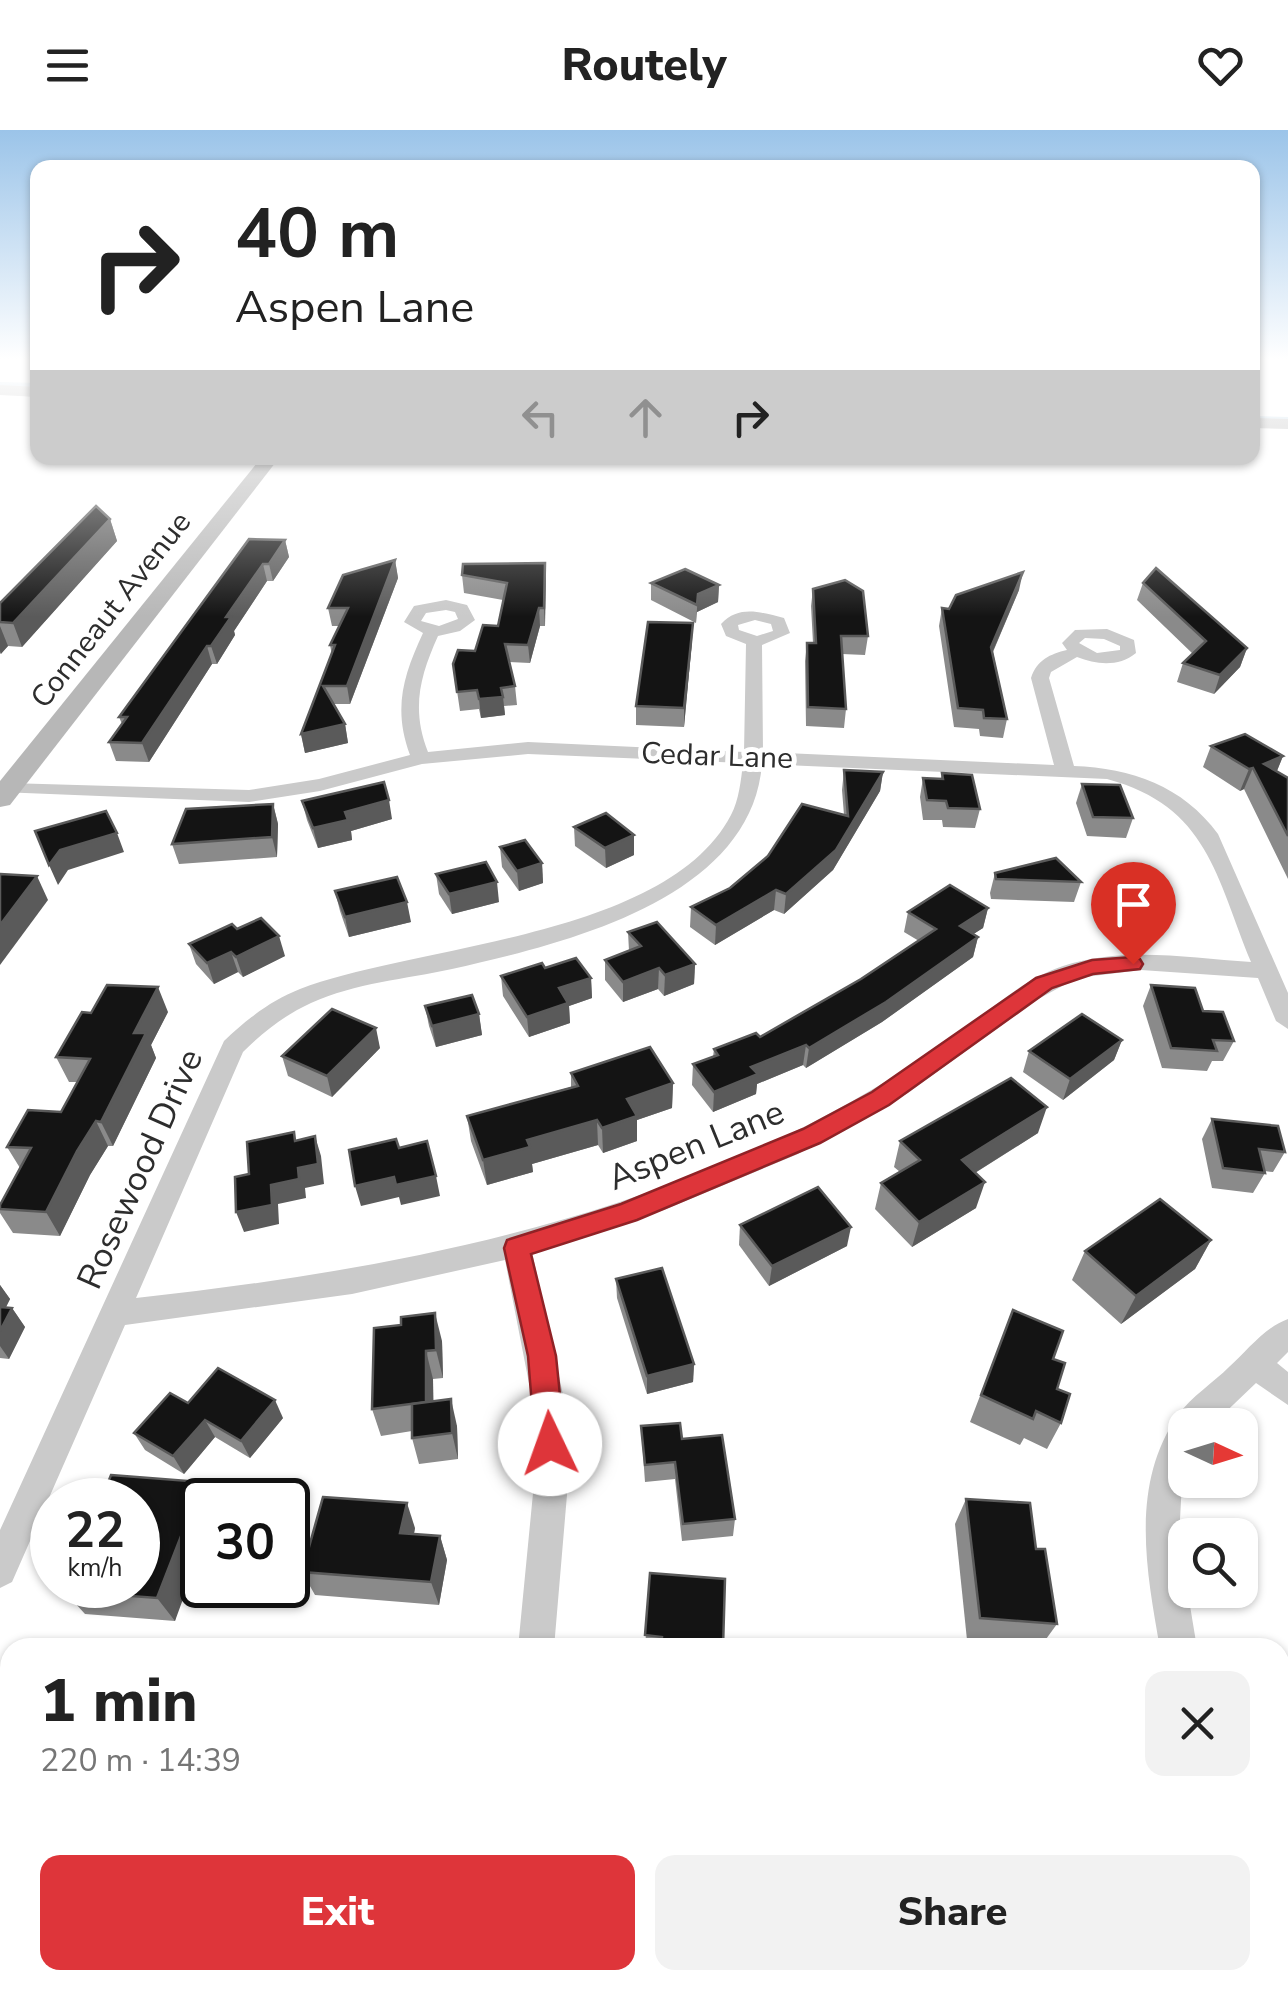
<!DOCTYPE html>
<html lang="en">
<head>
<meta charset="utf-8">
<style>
  :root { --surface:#fff; --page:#f2f2f2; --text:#222; --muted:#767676; --accent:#de353a }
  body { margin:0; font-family:"Nunito Sans",sans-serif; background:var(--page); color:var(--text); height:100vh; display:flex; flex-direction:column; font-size:38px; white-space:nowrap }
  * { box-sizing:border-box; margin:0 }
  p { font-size:32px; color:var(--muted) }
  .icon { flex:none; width:55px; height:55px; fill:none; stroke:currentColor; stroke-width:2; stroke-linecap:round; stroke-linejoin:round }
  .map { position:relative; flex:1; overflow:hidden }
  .panel { position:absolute; left:0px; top:1508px; width:1290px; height:352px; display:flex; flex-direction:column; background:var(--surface); border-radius:30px 30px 0 0; box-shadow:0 2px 8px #0004 }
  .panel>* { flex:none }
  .top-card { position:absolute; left:30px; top:30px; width:1230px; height:305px; border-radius:20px; box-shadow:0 2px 8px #0004; background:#fff; color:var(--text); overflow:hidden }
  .needle { width:65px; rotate:94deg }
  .fabs { position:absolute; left:1168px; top:1278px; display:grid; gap:20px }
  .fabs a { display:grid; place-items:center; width:90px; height:90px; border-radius:20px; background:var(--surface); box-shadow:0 2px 8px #0004; font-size:50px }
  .speed { position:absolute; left:30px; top:1348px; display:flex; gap:20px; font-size:50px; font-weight:700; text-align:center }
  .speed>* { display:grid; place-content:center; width:130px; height:130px; border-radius:50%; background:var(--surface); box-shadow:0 2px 8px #0004; line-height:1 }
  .speed small { font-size:25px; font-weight:400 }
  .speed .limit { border:5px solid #111; border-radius:15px; background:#fff; color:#111 }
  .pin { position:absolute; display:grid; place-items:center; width:85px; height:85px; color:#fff; margin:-102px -42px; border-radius:50% 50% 50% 0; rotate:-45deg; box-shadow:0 0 10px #0007 }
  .pin .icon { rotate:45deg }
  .me { position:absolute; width:110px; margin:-55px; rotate:357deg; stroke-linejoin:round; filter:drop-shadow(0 0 8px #0008) }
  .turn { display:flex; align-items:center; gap:35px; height:210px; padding:0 40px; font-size:45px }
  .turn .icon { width:130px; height:130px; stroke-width:2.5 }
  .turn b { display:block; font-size:70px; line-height:85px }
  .lanes { display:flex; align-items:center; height:95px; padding:0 40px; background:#0003; justify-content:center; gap:50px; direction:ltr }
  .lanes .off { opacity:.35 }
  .round { display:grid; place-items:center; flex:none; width:105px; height:105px; border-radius:20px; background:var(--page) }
  .overview { display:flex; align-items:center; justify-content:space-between; height:170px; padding:0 40px }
  h1 { font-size:60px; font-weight:800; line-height:75px }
  .action { display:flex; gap:20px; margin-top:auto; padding:20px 40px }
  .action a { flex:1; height:115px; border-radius:20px; background:var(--accent); color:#fff; font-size:40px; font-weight:800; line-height:115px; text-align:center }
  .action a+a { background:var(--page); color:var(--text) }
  header { display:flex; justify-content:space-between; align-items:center; height:130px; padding:0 40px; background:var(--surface); font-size:45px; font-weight:800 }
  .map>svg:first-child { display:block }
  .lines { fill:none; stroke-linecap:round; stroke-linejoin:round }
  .stream { stroke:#c7dbea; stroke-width:4 }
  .street { fill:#cacaca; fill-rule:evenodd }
  .secondary { fill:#b7b7b7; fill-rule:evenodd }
  .wall { fill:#8a8a8a }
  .shaded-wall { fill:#5a5a5a }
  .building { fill:#141414; stroke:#5a5a5a; stroke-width:2.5 }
  .route { fill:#de353a; stroke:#902226; stroke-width:2.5 }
  .labels { text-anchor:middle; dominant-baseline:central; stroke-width:10; stroke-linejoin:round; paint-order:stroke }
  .far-street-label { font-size:30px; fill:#2d2d2d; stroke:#fff }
  .street-label { font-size:35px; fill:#2d2d2d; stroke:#fff }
</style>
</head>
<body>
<header><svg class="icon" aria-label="menu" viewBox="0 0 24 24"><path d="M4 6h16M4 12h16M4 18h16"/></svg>Routely<svg class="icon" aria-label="heart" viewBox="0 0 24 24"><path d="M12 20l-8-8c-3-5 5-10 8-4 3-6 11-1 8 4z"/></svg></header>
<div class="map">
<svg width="1288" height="1859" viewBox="0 0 1288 1859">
  <rect width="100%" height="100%" fill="#fff"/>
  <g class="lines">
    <g class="stream">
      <polyline points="0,254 38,255"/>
      <polyline points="1252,288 1288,289"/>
    </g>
    <g class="street">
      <path d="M446,470L467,475L475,490L460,501L438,506C420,546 411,579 428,622L528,612L744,622L746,514L726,506L721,494C739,475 760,482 784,488L790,503L762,515L763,622L1054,635L1031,548C1037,530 1050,524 1067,520L1062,513L1075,500L1107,499L1134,510L1136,523C1119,537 1097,535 1077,527L1051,542L1049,548L1074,636C1131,638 1183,656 1218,704L1288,863V899L1276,891L1258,848L1141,840L1077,848L1031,873L908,963L798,1024L664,1080L532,1122L565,1274L568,1353L554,1518H518L534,1353L533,1274L505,1130L352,1164L125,1195L12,1452L0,1458V1400L224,911C247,889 270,871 300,859C415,815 667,808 731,685C739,670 741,650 743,633L528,624L422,634L320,661L249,672L0,662L1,655L8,653L249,660L319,649L410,625C393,579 403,546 423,503L404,492L414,476ZM446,480L455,482L458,489L439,496L421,491L426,483ZM755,490L771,494L773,501L757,506L739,500L738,495ZM1085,508L1104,509L1120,516V520L1097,523L1079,513ZM762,634L1107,649C1208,676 1216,747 1251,832C1189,828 1124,816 1063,836C1015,852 979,891 938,919C870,963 799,1003 725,1033C537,1111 338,1146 136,1168L243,922C264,901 285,885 311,873C355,853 406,849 452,839C563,814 751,770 762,634Z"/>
      <path d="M1288,1189V1222L1277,1233L1288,1242V1275L1256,1253L1212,1295H1185L1179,1409L1197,1518H1160C1146,1440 1130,1354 1178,1285C1191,1267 1214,1252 1229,1237C1247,1221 1265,1197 1288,1189Z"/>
      <polygon points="471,1850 515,1850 513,1859 469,1859"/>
      <polygon points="1231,1850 1275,1850 1277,1859 1233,1859"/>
    </g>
    <g class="secondary">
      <polygon points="0,255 38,257 38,267 0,265"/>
      <polygon points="1252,288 1288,289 1288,299 1252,298"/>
      <polygon points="261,328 279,328 10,675 0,677 0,651"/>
    </g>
  </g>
  <g class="wall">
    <polygon points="110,389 117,411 22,517 8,516 0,524 0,473"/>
    <polygon points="285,410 289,427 273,451 267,451 234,501 235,505 217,534 212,534 149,632 116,631 109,612 122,594 119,587"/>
    <polygon points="395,430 398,448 350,574 333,574 345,594 348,613 305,623 301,604 332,525 330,515 339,496 332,496 328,478"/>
    <polygon points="545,433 545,496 540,496 530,533 509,532 515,556 517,575 504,576 505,585 481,588 479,579 460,581 453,534 475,521 498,496 503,470 464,463 462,445"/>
    <polygon points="651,453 719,455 718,472 697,482 696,493 651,470"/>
    <polygon points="1143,453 1247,518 1240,537 1214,564 1177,552 1183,533 1193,524 1137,470"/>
    <polygon points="813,459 868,506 865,525 842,524 846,579 844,598 806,596 805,531 807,513 813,513 811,476"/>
    <polygon points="1019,460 993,522 1007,589 1003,608 980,606 979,599 954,597 939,496 942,478 949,479"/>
    <polygon points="692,511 684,597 636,595 636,576"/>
    <polygon points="1211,616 1283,626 1277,641 1288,648 1288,749 1244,659 1240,661 1203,637"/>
    <polygon points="844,640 883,642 880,661 833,740 784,784 774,780 715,815 690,797 691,777 730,758 844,685 842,660"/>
    <polygon points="942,643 980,679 975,698 943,697 942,690 923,690 920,667 923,648 941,649"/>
    <polygon points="1082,654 1133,688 1126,708 1087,706 1076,673"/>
    <polygon points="302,671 392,689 351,701 352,710 318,718 307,690"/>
    <polygon points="273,674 278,694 277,727 179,734 172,714"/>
    <polygon points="574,697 634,705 634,725 606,738 575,716"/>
    <polygon points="500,717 542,733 543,753 519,761 502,737"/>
    <polygon points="995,743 1081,752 1074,772 991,769 990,763"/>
    <polygon points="436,744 499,772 452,784 439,764"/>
    <polygon points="335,761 411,792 349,807 340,781"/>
    <polygon points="988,778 983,798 973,804 978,807 973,827 882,892 806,938 803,935 757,954 756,964 713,982 692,955 693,934 713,927 714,919 760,907 861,849 919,811 904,802 908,782"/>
    <polygon points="237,799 285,826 243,847 238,842 214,854 196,834 189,814"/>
    <polygon points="628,802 695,834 694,854 664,866 658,859 623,872 605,850 605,830 629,821"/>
    <polygon points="545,838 591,848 592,868 569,876 570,893 529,907 503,866 501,846"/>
    <polygon points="1151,855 1203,881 1234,911 1223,931 1212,931 1207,941 1162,938 1143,876"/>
    <polygon points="425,876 479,884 482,905 436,917 429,896"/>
    <polygon points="168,882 151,915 156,928 113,1016 108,1016 90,1045 60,1106 13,1103 0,1083 0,1075 20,1038 7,1017 61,982 77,952 69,952 56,927"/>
    <polygon points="1122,910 1114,930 1063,970 1023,942 1029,921"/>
    <polygon points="380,918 332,967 288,946 282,926"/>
    <polygon points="571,943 673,953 672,978 637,990 637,1011 603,1023 598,1015 532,1034 533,1042 487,1055 471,1011 467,986 571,957"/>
    <polygon points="1212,989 1285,1022 1273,1042 1264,1041 1265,1043 1253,1063 1212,1058 1202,1009"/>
    <polygon points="1038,1003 975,1043 976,1078 912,1117 875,1079 881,1053 900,1042 894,1037 900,1011"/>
    <polygon points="740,1095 847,1116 769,1156 739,1115"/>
    <polygon points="1211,1110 1195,1139 1121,1194 1072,1150 1085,1121"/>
    <polygon points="616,1149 694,1234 693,1252 647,1264 617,1168"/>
    <polygon points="0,1155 10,1169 6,1177 12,1178 25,1197 9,1229 0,1228"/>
    <polygon points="1013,1180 1053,1229 1061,1293 1047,1319 1024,1308 1020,1315 970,1292"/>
    <polygon points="374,1198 442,1211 443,1248 433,1249 433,1271 457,1296 458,1329 419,1334 412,1308 412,1301 381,1306 372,1279"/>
    <polygon points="188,1273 283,1288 250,1328 215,1307 184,1344 145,1320 134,1303"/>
    <polygon points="641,1296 682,1309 735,1389 733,1406 682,1411 675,1349 645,1352"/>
    <polygon points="202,1352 213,1370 202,1370 175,1491 85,1484 64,1461"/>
    <polygon points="966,1369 1036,1419 1057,1494 1041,1516 967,1510 955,1394"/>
    <polygon points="415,1398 414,1404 440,1406 447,1430 439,1475 315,1465 302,1442"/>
    <polygon points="650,1443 723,1518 645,1518"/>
  </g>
  <g class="shaded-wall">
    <polygon points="110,389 117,411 22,517 13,493"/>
    <polygon points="285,410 289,427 273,451 269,434"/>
    <polygon points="395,430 398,448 350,574 347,556"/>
    <polygon points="545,433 546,450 545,496 544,478"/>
    <polygon points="263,434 267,451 234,501 235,505 217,534 211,516 226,487"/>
    <polygon points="1023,442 1019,460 987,535 991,517"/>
    <polygon points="719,455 718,472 697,482 696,493 698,464"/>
    <polygon points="539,478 540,496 530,533 528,515"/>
    <polygon points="693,493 692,511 684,597 684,578"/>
    <polygon points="0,496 8,516 1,524 0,521"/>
    <polygon points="207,516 212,534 149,632 142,613"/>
    <polygon points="1247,518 1240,537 1214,564 1220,545"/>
    <polygon points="503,567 505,585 481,588 479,569"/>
    <polygon points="345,594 348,613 305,623 301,604"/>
    <polygon points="1283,626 1274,648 1264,634"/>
    <polygon points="1253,638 1244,659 1240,661 1249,639"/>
    <polygon points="883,642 880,661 833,740 784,784 786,764"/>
    <polygon points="389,670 392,689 351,701 352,710 318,718 313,698 345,682"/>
    <polygon points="273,674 278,694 277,727 272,707"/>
    <polygon points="117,703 124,722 68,740 58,755 49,735 60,720"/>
    <polygon points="634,705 634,725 606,738 605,718"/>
    <polygon points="542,733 543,753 519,761 517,741"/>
    <polygon points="37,746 48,770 0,835 0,795"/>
    <polygon points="497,752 499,772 452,784 449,764"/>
    <polygon points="776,760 774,780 715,815 716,795"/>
    <polygon points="407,772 411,792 349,807 345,787"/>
    <polygon points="988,778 983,798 955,816 960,796"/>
    <polygon points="279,806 285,826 243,847 236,827"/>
    <polygon points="978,807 973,827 882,892 806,938 809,918"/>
    <polygon points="231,822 238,842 214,854 207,833"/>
    <polygon points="695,834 694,854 664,866 665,845"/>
    <polygon points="659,838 658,859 623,872 623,852"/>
    <polygon points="591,848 592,868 569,876 570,893 529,907 527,887 559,858"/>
    <polygon points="158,857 168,882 151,915 156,928 113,1016 101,992 134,903"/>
    <polygon points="479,884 482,905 436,917 432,896"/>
    <polygon points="376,898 380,918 332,967 327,946"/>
    <polygon points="1122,910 1114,930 1063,970 1070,949"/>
    <polygon points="806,915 803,935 757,954 756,964 713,982 714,962 751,937"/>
    <polygon points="673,953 672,978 637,990 637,1011 603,1023 602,998 627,969"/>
    <polygon points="1047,977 1038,1003 954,1056 962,1030"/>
    <polygon points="597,990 598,1015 532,1034 533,1042 487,1055 483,1030 527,1010"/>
    <polygon points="96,991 108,1016 90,1045 60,1106 46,1082 77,1021"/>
    <polygon points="315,1006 321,1026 324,1054 305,1058 306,1068 278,1074 279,1094 244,1102 236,1082 271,1055"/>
    <polygon points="436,1046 440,1066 401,1075 399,1067 361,1076 355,1056 394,1047"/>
    <polygon points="985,1052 976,1078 912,1117 919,1092"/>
    <polygon points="851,1097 847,1116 769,1156 772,1136"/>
    <polygon points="1211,1110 1195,1139 1121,1194 1136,1166"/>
    <polygon points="0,1155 10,1169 0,1189"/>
    <polygon points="12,1178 25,1197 9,1229 0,1216 0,1201"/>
    <polygon points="435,1183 442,1211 443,1248 436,1220"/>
    <polygon points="426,1221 433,1249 434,1298 426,1272"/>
    <polygon points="694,1234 693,1252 647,1264 647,1246"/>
    <polygon points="451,1269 457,1296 458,1329 452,1303"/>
    <polygon points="275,1270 283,1288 250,1328 241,1311"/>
    <polygon points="205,1290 215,1307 184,1344 173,1326"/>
    <polygon points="202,1352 213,1370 202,1370 202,1417 175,1491 157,1468"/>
    <polygon points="407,1373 415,1398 409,1427 400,1403"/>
    <polygon points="440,1406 447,1430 439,1475 431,1452"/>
    <polygon points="79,1850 107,1850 104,1859 76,1859"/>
    <polygon points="333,1850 349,1850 347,1859 331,1859"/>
  </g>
  <g class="building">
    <polygon points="96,376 110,389 13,493 0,492 0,473"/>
    <polygon points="249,409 285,410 269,434 263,434 226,487 231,487 211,516 207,516 142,613 109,612 127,587 119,587"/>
    <polygon points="395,430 347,556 323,556 345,594 301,604 335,515 330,515 348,478 328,478 343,445"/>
    <polygon points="545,433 544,478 539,478 528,515 505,514 515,556 501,558 503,567 479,569 477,560 457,562 453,534 458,520 475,521 483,495 498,496 507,453 462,445 463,434"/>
    <polygon points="1156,438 1247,518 1220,545 1183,533 1206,511 1143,453"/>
    <polygon points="685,439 719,455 698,464 697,475 651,453"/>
    <polygon points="1023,442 991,517 1007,589 984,588 983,580 958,578 942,478 949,479 956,465"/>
    <polygon points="845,450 863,461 868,506 841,506 846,579 808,577 807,513 816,513 813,459"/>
    <polygon points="648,492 693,493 684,578 636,576"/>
    <polygon points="1245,604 1283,626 1264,634 1288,648 1288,706 1253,638 1249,639 1211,616"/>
    <polygon points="844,640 883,642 836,720 786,764 776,760 716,795 691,777 730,758 768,726 802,674 848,686"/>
    <polygon points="942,643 972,645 980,679 948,678 946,671 927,670 923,648 943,649"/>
    <polygon points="384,652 389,670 345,682 348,690 313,698 302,671"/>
    <polygon points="1082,654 1120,655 1133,688 1093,687"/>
    <polygon points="273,674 272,707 172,714 186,679"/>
    <polygon points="106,681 117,703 60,720 49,735 35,701"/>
    <polygon points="606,683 634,705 605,718 574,697"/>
    <polygon points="525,710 542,733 517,741 500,717"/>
    <polygon points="1056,728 1081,752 996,749 995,743"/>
    <polygon points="486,732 497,752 449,764 436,744"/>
    <polygon points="0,744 37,746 0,795"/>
    <polygon points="397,747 407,772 345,787 335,761"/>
    <polygon points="950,755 988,778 960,796 978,807 886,872 809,918 806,915 751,937 758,944 714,962 693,934 718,925 714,919 756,903 760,907 861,849 936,799 908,782"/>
    <polygon points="261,788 279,806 236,827 231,822 207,833 189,814 232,794 237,799"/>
    <polygon points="657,792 695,834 665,845 659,838 623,852 605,830 641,816 628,802"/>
    <polygon points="576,828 591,848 559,858 568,873 527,887 501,846 542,833 545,838"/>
    <polygon points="107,855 158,857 134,903 146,903 101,992 96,991 77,1021 46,1082 0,1079 0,1075 31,1018 7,1017 28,980 61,982 90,929 56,927 82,882 91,883"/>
    <polygon points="1151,855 1195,858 1203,881 1223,882 1234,911 1213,910 1217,921 1171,918"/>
    <polygon points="472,865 479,884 432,896 425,876"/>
    <polygon points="332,879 376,898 327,946 282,926"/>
    <polygon points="1082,884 1122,910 1070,949 1029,921"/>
    <polygon points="650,917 673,953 627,969 637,986 602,998 597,990 527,1010 530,1017 483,1030 467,986 578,956 571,943"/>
    <polygon points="1011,948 1047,977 962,1030 985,1052 919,1092 881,1053 920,1030 900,1011"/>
    <polygon points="1212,989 1278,996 1285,1022 1259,1019 1265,1043 1223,1038"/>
    <polygon points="294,1002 295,1011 315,1006 318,1034 298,1038 299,1049 271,1055 272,1075 236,1082 235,1047 249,1044 247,1012"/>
    <polygon points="396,1009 399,1018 427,1011 436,1046 396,1055 394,1047 355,1056 349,1020"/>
    <polygon points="818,1057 851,1097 772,1136 740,1095"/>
    <polygon points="1160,1069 1211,1110 1136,1166 1085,1121"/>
    <polygon points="662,1138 694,1234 647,1246 616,1149"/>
    <polygon points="0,1177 12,1178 0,1201"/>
    <polygon points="1013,1180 1063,1201 1053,1229 1065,1233 1057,1259 1070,1264 1061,1293 1036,1281 1033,1289 981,1265"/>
    <polygon points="435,1183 436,1220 426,1221 426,1272 372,1279 374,1198 401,1195 401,1187"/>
    <polygon points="218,1238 275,1270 241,1311 205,1290 173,1326 134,1303 170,1263 188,1273"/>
    <polygon points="451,1269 452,1303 412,1308 412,1274"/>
    <polygon points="680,1293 682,1309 722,1305 735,1389 683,1394 675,1332 645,1335 641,1296"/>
    <polygon points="111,1345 202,1352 157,1468 64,1461 67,1455 138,1455 138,1370 101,1370"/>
    <polygon points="323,1367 407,1373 400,1403 440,1406 431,1452 302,1442"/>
    <polygon points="966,1369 1030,1373 1036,1419 1045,1419 1057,1494 980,1488"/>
    <polygon points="650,1443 725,1449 723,1518 661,1518 662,1507 645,1505"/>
    <polygon points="0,1717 10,1718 10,1850 79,1850 76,1859 0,1859"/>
    <polygon points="255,1850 333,1850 331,1859 253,1859"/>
    <rect x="618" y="1850" width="94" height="9"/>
  </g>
  <linearGradient id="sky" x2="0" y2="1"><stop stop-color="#9bc4e9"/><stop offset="0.47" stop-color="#fff"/><stop offset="1" stop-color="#fff" stop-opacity="0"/></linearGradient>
  <rect width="1288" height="487" fill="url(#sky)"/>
  <polygon class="route" points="1133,827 1140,829 1143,834 1140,839 1093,844 1052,858 889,975 820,1013 637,1090 531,1124 556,1226 565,1314 561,1324 550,1328 539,1324 535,1314 528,1226 504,1118 507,1110 621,1074 803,999 872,962 1036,848 1092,830"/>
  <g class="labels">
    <g class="far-street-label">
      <text transform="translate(111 480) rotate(-52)">Conneaut Avenue</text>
      <text transform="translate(717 626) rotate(2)">Cedar Lane</text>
    </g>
    <g class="street-label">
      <text transform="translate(696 1015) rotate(-22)">Aspen Lane</text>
      <text transform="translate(140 1039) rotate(-66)">Rosewood Drive</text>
    </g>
  </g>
</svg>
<div class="fabs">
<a><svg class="needle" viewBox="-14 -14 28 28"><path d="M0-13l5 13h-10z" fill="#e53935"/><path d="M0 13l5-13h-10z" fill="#767676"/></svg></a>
<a><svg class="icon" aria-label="search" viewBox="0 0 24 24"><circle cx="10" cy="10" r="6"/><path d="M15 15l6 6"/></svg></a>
</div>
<div class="speed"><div>22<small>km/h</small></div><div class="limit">30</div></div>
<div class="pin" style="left:1133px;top:834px;background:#d93025"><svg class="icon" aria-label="arrive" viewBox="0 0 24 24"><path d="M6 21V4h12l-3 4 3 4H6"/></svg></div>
<svg class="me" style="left:550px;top:1314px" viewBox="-20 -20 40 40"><circle r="19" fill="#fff"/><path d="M0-13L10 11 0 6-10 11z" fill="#de353a"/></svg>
<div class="top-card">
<div class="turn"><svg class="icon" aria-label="right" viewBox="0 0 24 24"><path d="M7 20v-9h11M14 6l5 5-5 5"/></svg><div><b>40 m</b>Aspen Lane</div></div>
<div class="lanes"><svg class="icon off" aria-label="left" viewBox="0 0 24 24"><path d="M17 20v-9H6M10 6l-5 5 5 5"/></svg><svg class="icon off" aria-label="ahead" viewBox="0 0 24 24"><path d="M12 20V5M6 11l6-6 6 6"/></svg><svg class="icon" aria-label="right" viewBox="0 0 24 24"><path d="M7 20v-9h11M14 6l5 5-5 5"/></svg></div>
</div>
<section class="panel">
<div class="overview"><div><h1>1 min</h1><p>220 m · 14:39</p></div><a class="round"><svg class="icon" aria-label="close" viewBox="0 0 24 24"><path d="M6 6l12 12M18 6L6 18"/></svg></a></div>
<div class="action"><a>Exit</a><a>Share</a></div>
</section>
</div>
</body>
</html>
